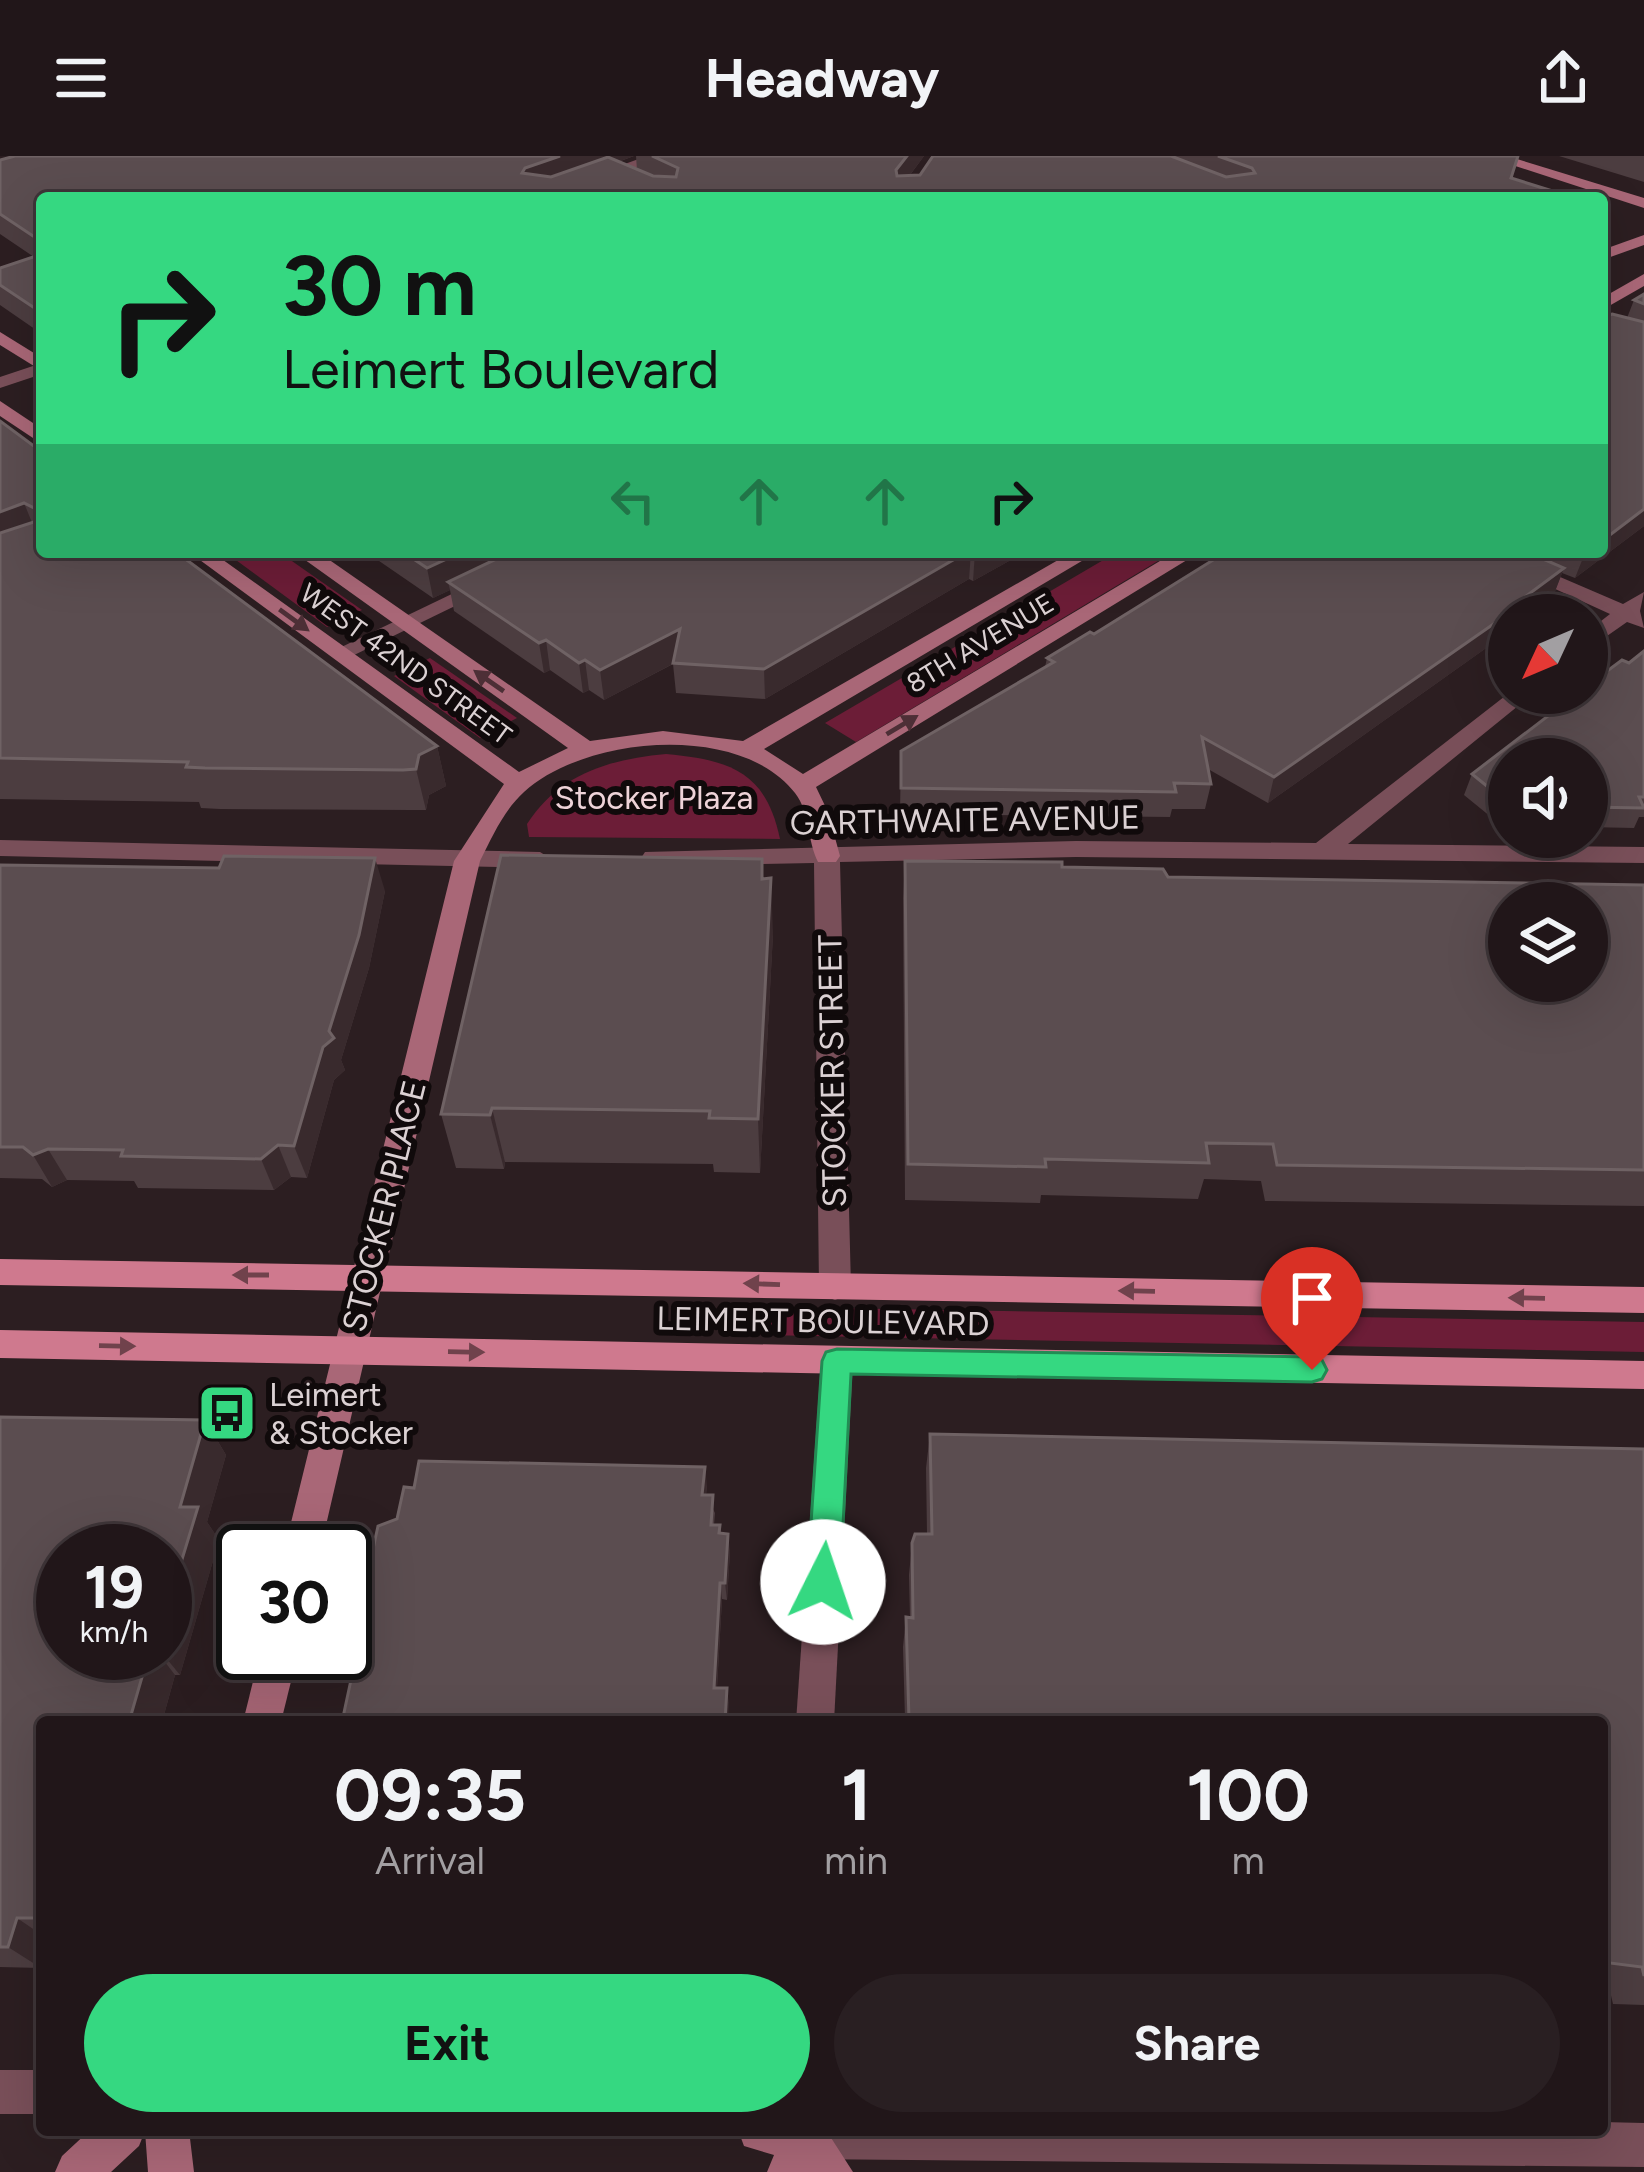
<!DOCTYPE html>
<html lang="en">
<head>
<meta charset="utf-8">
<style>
  :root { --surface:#211619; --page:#291f22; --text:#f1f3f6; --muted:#a29fa2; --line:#3e3538; --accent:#35d881 }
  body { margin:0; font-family:Figtree,sans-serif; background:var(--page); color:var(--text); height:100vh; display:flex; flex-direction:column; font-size:45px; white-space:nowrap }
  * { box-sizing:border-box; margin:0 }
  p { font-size:39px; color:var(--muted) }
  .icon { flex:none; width:66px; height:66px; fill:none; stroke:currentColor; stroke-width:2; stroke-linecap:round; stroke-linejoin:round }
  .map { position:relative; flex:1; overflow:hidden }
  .details { position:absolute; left:36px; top:1560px; width:1572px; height:420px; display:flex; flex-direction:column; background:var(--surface); border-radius:12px; box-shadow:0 12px 48px #0002,0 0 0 3px var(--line) }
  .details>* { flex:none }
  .hud { position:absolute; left:36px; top:36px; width:1572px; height:366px; border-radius:12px; box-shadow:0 12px 48px #0002,0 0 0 3px var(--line); background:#35d881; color:#111; overflow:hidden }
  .needle { width:78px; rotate:226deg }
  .controls { position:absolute; left:1488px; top:438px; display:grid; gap:24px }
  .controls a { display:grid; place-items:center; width:120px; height:120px; border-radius:50%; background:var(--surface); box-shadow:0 12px 48px #0002,0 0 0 3px var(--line); font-size:60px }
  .speed { position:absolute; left:36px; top:1368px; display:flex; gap:24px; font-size:60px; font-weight:700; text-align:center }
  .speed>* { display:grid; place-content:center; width:156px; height:156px; border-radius:50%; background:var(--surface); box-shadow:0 12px 48px #0002,0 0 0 3px var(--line); line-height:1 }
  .speed small { font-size:30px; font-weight:400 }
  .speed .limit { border:6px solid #111; border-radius:18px; background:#fff; color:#111 }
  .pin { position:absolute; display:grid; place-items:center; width:102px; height:102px; color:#fff; margin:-123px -51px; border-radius:50% 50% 50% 0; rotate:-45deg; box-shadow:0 0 12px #0007 }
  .pin .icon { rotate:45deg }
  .me { position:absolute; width:132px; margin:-66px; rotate:4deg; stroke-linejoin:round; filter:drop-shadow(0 0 9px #0008) }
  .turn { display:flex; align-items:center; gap:42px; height:252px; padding:0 48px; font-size:54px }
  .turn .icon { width:156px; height:156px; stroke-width:2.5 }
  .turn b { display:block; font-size:84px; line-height:102px }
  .lanes { display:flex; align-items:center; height:114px; padding:0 48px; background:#0003; justify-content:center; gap:60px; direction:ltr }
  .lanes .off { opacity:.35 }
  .eta { display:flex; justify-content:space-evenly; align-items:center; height:204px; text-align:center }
  .eta b { font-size:72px; font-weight:700; line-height:84px }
  .primary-button { display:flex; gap:24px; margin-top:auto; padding:24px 48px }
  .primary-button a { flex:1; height:138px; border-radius:72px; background:var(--accent); color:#111; font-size:48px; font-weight:700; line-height:138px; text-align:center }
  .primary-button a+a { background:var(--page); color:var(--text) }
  header { display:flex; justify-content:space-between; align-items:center; height:156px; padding:0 48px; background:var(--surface); font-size:54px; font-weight:700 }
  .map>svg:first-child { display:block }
  .green { fill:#6c1d37 }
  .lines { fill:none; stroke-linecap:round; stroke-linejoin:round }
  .street { fill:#794f59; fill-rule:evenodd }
  .secondary { fill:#a96777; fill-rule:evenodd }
  .primary { fill:#cf798e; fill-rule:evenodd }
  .wall { fill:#4c3d40; fill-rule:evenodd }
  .shaded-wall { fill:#392a2d }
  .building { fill:#5b4d50; stroke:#6f6264; stroke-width:3; fill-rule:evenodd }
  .oneway { fill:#4d2f36 }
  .oneway2 { fill:#70424c }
  .route { fill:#35d881; stroke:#228c54; stroke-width:3 }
  .labels { text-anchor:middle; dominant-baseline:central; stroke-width:12; stroke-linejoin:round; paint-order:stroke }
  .far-street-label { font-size:27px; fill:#dbd1d3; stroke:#100a0b }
  .park-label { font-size:33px; fill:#eed3d8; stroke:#100a0b }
  .street-label { font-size:33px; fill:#dbd1d3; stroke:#100a0b }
  .poi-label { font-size:33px; fill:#dbd1d3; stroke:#100a0b; text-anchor:start }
</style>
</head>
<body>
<header><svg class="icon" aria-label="menu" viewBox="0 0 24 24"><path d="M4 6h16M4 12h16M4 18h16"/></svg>Headway<svg class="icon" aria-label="share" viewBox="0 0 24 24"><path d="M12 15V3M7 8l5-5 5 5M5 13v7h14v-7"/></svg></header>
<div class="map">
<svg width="1644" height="2016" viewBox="0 0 1644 2016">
  <rect width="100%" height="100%" fill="#2c1e21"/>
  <g class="green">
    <polygon points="225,396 279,396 362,454 327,471"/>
    <polygon points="1117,396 1173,396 856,586 825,567"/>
    <polygon points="430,502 517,562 480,582 394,520"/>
    <path d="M666,598C731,604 766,616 780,683L529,681L527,668C559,618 610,603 666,598Z"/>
    <polygon points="830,1152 1644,1166 1644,1196 758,1179 758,1160"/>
  </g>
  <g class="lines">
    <g class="street">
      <polygon points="647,0 669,0 553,42 530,42"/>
      <polygon points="42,207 42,218 0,232 0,221"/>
      <polygon points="539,396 566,396 348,502 340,504 329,497"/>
      <polygon points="1474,396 1502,396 1623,448 1644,436 1640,455 1644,472 1627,466 1587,494 1587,476 1610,458"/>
      <polygon points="1509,537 1534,537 1348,688 1644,691 1644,707 1076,701 840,706 851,1131 846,1140 835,1144 824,1140 819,1131 814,707 654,710 645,708 641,702 645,696 1076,685 1316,687"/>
      <polygon points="0,684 540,696 553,704 540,712 0,700"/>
      <polygon points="837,1191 849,1195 853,1205 834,1566 796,1566 821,1205 825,1195"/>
      <rect x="0" y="1914" width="42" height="44"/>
      <polygon points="1602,1966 1644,1967 1644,2011 803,2003 787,1997 781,1974 1602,1974"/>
    </g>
    <g class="secondary">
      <polygon points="1485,0 1507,0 1644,42 1644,52"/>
      <polygon points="1644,79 1644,89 1602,104 1602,94"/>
      <polygon points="1644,118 1644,130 1602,154 1602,142"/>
      <polygon points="0,176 42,202 42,215 0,189"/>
      <polygon points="0,245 42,273 42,288 0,260"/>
      <path d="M189,396H212L519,616L568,592L294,396H318L590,585L663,575L743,585L1072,396H1097L764,593L803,618L1175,396H1200L816,631L828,656L840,700L836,706H818C807,685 810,656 795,637C740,566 585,580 524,636C504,654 492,681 480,705L320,1395H284L454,705L504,628Z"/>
      <polygon points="260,1497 298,1497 281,1566 243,1566"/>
      <polygon points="90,1974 189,1974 194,2016 148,2016 145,1975 139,1990 111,2016 55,2016 62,2000"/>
      <polygon points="738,1974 826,1974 853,2016 767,2016 774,1999 744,1990"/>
    </g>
    <g class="primary">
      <polygon points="0,1103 1644,1131 1644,1157 0,1129"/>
      <polygon points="0,1174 1644,1205 1644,1233 0,1202"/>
    </g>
  </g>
  <g class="wall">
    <polygon points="15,0 634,0 618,6 637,14 636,0 924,0 910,19 920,19 933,0 1518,0 1511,22 42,42 42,178 0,149 0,112 34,101 0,78 0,4"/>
    <polygon points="1559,0 1644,0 1644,26"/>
    <polygon points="1644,138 1644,370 1575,422 1562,417 1554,438 1525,459 1509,459 1509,471 1498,479 1496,485 1268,647 1208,613 1211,628 1205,653 1172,653 1170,661 900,658 901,595 1045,511 1047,502 1094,478 1226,396 1602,396 1627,162 1634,144"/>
    <polygon points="0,265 437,590 446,630 429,639 426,654 413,654 220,653 201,652 199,646 0,643"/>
    <polygon points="366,396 1025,396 973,425 969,423 765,543 676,537 673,508 604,544 589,534 583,537 550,514 544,517 454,455 450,434 433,442"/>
    <polygon points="1644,495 1644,661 1639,661 1634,672 1587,671 1587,603 1509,603 1509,670 1502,670 1464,639 1472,618"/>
    <polygon points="905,705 1062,711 1168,721 1644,729 1644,1050 1265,1045 1261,1025 1204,1023 1198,1043 1041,1039 1040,1047 905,1044 903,742"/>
    <polygon points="0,709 385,735 369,812 341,904 345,914 334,924 307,1022 291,1021 274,1034 138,1032 134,1025 67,1024 52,1031 42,1023 0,1022"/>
    <polygon points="763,723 773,778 760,1017 714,1016 713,1008 505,1006 504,1013 456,1012 441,958"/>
    <path d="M0,1261L205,1264L226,1299L207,1366L219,1384L180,1519H175L162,1566H42L41,1812L0,1811ZM165,1395V1497H63Z"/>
    <polygon points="930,1278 1644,1293 1644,1849 1613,1848 1609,1831 1602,1830 1602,1566 905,1564 903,1491 906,1461 910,1462 909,1419 912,1387 927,1378 926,1312"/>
    <polygon points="707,1329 706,1339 715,1357 714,1369 720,1369 721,1377 730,1395 727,1444 722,1443 717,1532 729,1547 371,1430 367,1421"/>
  </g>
  <g class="shaded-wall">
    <polygon points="560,0 634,0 528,38 522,17 525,12"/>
    <polygon points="907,0 924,0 895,39 896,14"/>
    <polygon points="24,347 40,386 0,402 0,356"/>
    <polygon points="1644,353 1644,370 1575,422 1585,397 1602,396 1602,385"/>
    <polygon points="462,396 529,396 448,426 450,434 433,442 427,412"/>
    <polygon points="967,396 971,396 969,423 765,543 764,513"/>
    <polygon points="975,396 1025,396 973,425"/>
    <polygon points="1564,412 1554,438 1525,459 1509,459 1509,471 1498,479 1496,485 1268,647 1274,621"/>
    <polygon points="680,473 682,503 604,544 600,514"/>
    <polygon points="546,484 550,514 544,517 539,487"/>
    <polygon points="585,504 589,534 583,537 579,507"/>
    <polygon points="437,590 446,630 429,639 426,654 416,613 419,599"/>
    <polygon points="375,702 385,735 369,812 341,904 345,914 334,924 307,1022 294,990 329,875"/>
    <polygon points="771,722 773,778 760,1017 758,963"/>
    <polygon points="492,952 505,1006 504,1013 490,959"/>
    <polygon points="278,989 291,1021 274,1034 261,1003"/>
    <polygon points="48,993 67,1024 52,1031 33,999"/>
    <polygon points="205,1264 226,1299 207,1366 219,1384 180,1519 162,1497 165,1497 165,1459 180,1351"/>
    <polygon points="705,1311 707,1329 704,1356 702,1339"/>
    <polygon points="728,1378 730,1395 727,1444 725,1427"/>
    <polygon points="720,1427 722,1443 716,1547 714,1532"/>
    <polygon points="149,1497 158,1497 175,1519 162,1566 129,1566"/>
    <polygon points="727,1532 729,1547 728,1566 725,1566"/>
    <polygon points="17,1762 42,1779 41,1812 8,1791"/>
  </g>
  <g class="building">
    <polygon points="15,0 560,0 525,12 522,17 551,21 608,1 653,20 676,21 678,12 652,0 907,0 896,14 897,20 920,19 933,0 1171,0 1226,21 1255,17 1252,12 1218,0 1518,0 1511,22 1575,42 42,42 42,86 0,58 0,4"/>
    <polygon points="42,98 42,157 0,129 0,112"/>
    <polygon points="1644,138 1644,148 1634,144"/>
    <polygon points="1612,158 1644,166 1644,353 1602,385 1602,164"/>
    <polygon points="0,265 42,296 42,356 24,347 0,356"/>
    <polygon points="42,357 42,396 176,396 437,590 419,599 416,613 403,614 205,612 186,611 188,606 0,602 0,377 37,365"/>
    <polygon points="403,396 462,396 427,412"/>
    <polygon points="511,396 967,396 764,513 673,507 680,473 600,514 585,504 579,507 546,484 539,487 448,426"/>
    <polygon points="1226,396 1527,396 1564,412 1502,458 1505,460 1274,621 1202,581 1211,628 1174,627 1176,636 901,632 901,595 1054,506 1047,502 1090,476 1094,478"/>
    <polygon points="1644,495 1644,641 1639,641 1644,652 1587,651 1587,603 1509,603 1509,648 1472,618 1578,537 1587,537 1587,530 1622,504 1629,507"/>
    <polygon points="501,699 762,703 762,723 771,722 758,963 709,962 710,955 492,952 490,959 441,958"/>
    <polygon points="224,700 375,702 359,779 329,875 334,882 323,891 294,990 278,989 261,1003 121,1000 123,994 48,993 33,999 23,991 0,991 0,709 219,712"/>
    <path d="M905,705L1062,706V711L1163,713L1168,721L1644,729V1014L1277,1009L1273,988L1206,987L1209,1007L1045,1003L1046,1011L908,1008ZM1509,747H1587V825H1509Z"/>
    <polygon points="0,1261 205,1264 180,1351 198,1351 165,1459 165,1395 63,1395 63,1497 149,1497 129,1566 42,1566 42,1762 17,1762 8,1791 0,1791"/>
    <polygon points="930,1278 1644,1293 1644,1820 1642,1811 1602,1806 1602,1566 904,1566 904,1564 909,1564 906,1461 913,1462 912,1387 915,1378 932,1378"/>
    <polygon points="419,1305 705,1311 702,1339 713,1339 711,1369 720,1369 719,1377 728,1378 725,1427 720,1427 714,1532 727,1532 725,1566 342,1566 373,1421 367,1421 378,1370 397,1363 404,1331 414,1332"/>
  </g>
  <defs><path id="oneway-solid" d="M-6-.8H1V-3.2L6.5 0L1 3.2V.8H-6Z" transform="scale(3)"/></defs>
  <g class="oneway">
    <use href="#oneway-solid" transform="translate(294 464) rotate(36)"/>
    <use href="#oneway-solid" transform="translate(489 525) rotate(-145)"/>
    <use href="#oneway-solid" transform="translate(902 569) rotate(-31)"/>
  </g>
  <g class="oneway2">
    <use href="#oneway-solid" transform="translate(251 1119) rotate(-180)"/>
    <use href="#oneway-solid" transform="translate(762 1128) rotate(-178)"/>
    <use href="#oneway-solid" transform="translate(1137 1135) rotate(-179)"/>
    <use href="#oneway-solid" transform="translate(1527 1142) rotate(-179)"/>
    <use href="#oneway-solid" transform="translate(117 1190) rotate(1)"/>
    <use href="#oneway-solid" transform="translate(466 1196) rotate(1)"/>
  </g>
  <polygon class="route" points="837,1193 1312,1201 1322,1204 1327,1214 1322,1223 1312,1226 851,1218 840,1426 835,1437 823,1441 812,1437 807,1426 822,1205 826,1196"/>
  <defs>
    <symbol id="bus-square" viewBox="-11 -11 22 22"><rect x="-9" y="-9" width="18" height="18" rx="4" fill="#35d881" stroke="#100a0b"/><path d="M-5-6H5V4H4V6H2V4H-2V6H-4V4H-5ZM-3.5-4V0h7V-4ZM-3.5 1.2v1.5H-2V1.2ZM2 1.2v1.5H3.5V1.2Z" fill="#111"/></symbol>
  </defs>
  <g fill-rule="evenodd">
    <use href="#bus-square" x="194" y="1224" width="66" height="66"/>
  </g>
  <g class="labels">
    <g class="far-street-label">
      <text transform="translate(980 487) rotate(-31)">8TH AVENUE</text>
      <text transform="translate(406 508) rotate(36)">WEST 42ND STREET</text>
    </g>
    <g class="park-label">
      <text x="654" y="641">Stocker Plaza</text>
    </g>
    <g class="street-label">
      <text transform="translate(965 664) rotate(-1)">GARTHWAITE AVENUE</text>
      <text transform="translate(832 915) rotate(-91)">STOCKER STREET</text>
      <text transform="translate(384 1050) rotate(-76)">STOCKER PLACE</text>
      <text transform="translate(823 1165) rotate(1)">LEIMERT BOULEVARD</text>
    </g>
    <g class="poi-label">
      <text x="269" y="1238">Leimert<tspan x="269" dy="38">&amp; Stocker</tspan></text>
    </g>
  </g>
</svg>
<div class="controls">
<a><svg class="needle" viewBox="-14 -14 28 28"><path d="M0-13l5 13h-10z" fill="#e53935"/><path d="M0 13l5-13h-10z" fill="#a29fa2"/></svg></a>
<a><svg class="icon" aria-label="sound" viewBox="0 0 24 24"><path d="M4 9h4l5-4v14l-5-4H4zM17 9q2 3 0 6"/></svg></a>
<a><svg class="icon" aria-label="layers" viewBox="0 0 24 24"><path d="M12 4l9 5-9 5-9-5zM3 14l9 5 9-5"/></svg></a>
</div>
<div class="speed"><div>19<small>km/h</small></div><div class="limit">30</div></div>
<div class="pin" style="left:1312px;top:1214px;background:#d93025"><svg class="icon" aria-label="arrive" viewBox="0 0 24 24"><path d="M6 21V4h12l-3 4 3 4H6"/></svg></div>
<svg class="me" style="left:823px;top:1426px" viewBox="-20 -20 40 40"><circle r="19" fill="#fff"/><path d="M0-13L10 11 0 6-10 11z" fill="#35d881"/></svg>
<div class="hud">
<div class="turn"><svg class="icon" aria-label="right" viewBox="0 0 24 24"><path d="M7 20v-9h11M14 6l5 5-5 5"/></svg><div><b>30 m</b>Leimert Boulevard</div></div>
<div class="lanes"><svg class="icon off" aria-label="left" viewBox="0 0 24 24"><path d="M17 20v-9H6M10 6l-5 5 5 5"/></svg><svg class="icon off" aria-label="ahead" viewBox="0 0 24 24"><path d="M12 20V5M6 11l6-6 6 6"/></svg><svg class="icon off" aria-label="ahead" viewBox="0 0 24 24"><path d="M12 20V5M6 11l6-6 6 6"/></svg><svg class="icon" aria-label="right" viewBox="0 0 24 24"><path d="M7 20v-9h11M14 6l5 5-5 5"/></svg></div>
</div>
<section class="details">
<div class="eta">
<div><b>09:35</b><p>Arrival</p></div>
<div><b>1</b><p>min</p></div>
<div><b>100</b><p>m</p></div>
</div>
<div class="primary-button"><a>Exit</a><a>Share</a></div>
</section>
</div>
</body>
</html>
